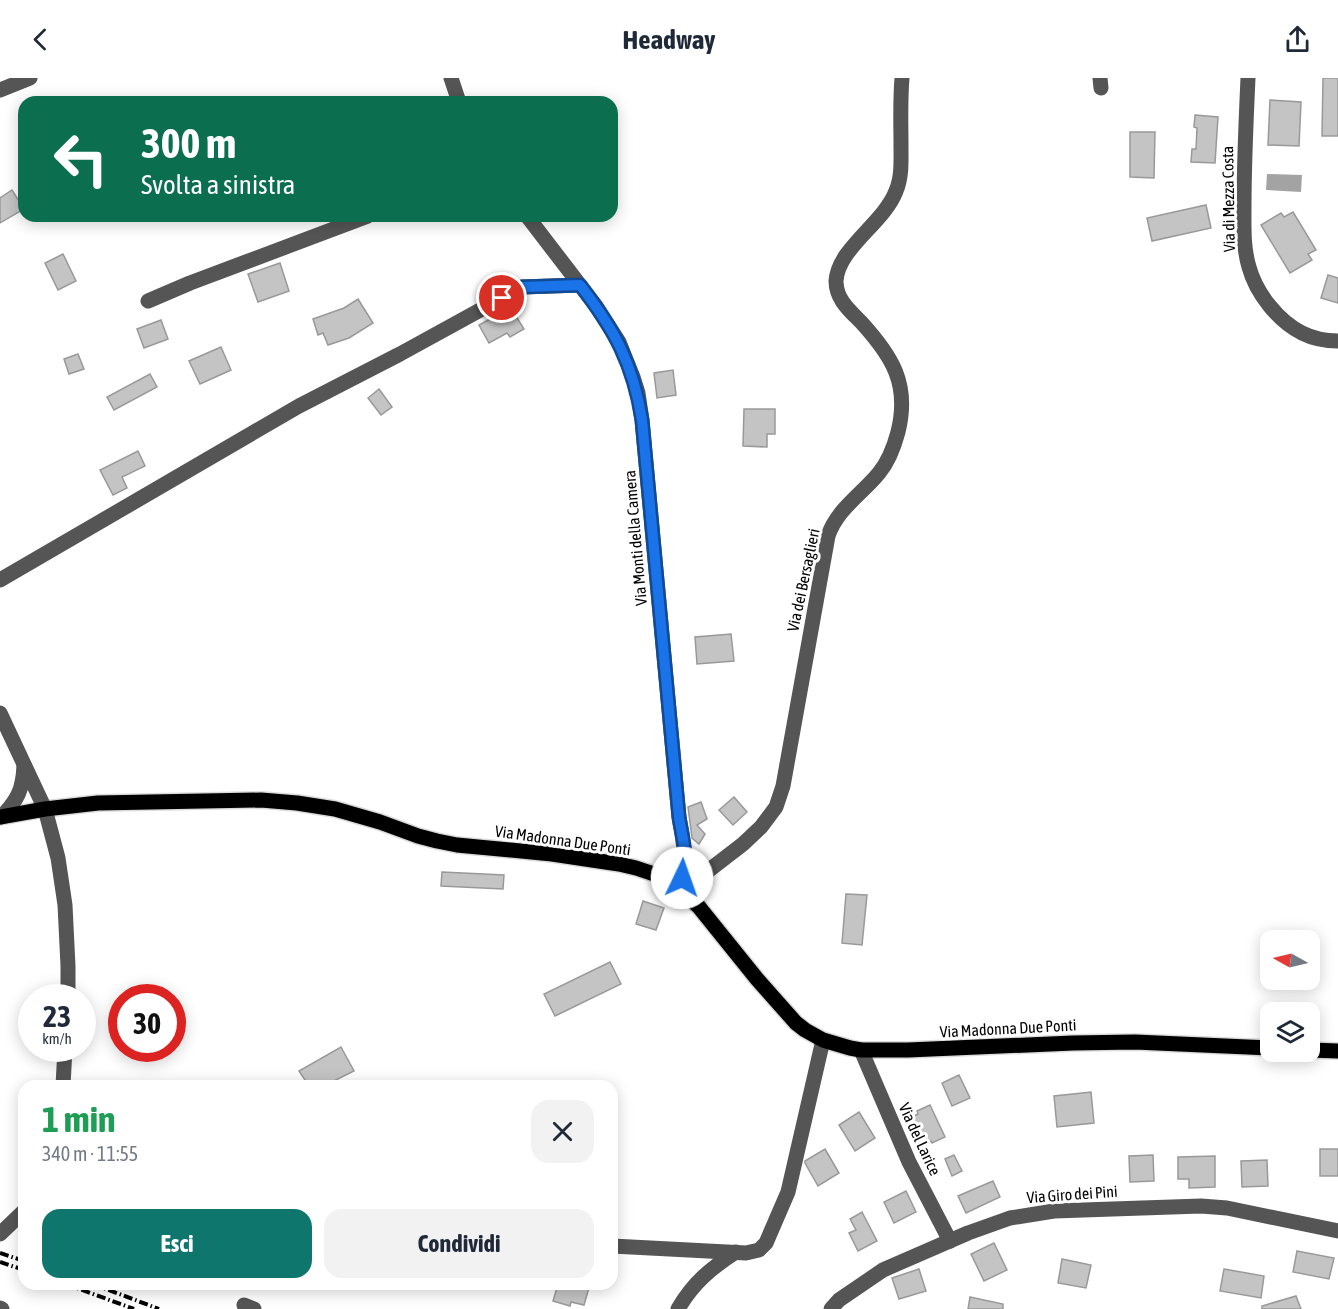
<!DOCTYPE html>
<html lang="it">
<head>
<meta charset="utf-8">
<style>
  :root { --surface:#fff; --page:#f2f2f3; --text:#1f2937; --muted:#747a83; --accent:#0f766e }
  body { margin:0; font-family:"Asap Condensed",sans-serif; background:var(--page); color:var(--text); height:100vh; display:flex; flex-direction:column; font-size:22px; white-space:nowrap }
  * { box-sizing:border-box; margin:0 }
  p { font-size:20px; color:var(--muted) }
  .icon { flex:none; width:33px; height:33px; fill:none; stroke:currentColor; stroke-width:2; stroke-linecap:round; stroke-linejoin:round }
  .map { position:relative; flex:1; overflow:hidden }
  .drawer { position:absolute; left:18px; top:1002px; width:600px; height:210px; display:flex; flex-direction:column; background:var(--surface); border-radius:18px; box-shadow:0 3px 15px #0003 }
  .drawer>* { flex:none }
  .guide { position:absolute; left:18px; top:18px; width:600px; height:126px; border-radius:18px; box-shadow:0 3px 15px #0003; background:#0b6e4f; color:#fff; overflow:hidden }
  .needle { width:39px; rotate:278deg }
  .controls { position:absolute; left:1260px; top:852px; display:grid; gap:12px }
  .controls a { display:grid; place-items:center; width:60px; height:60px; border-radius:12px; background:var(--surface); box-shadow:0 3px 15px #0003; font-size:30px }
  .speed { position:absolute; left:18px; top:906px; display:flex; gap:12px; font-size:30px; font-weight:700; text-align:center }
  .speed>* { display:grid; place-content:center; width:78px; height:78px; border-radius:50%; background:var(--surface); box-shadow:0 3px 15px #0003; line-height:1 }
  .speed small { font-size:15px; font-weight:400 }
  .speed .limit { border:9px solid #d22; background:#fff; color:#111 }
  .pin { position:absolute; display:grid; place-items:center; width:51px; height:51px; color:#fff; margin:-26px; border:3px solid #fff; border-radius:50%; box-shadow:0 2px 6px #0007 }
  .me { position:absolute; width:66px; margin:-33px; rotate:3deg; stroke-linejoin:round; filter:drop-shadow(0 0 4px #0008) }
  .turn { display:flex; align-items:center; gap:21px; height:126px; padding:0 24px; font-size:27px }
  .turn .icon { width:78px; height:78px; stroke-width:2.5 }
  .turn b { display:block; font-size:42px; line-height:51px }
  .round { display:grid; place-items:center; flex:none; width:63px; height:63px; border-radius:18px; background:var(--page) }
  .overview { display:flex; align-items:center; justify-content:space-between; height:102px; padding:0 24px }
  h1 { font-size:36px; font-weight:700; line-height:45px; color:#1e9e55 }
  .cta { display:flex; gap:12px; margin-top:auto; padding:12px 24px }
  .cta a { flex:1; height:69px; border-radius:18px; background:var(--accent); color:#fff; font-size:24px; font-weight:700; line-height:69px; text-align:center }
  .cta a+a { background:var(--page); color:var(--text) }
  header { display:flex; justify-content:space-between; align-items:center; height:78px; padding:0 24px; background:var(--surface); font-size:27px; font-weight:700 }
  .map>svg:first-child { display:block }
  .water { fill:#a3a3a3 }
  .building { fill:#c4c4c4; stroke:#999; stroke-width:1.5 }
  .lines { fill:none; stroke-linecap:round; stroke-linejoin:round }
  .major-casing { stroke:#dbdbdb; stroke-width:18 }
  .minor { stroke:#555; stroke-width:15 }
  .major { stroke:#000; stroke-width:15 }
  .rail { stroke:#000; stroke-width:4; stroke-dasharray:9 3 1.5 3; stroke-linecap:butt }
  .route-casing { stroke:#114b97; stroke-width:15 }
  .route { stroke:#1a73e8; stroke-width:10 }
  .labels { text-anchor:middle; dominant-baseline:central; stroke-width:6; stroke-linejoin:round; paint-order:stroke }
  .street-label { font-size:16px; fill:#000; stroke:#fff }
</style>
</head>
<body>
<header><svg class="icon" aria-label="back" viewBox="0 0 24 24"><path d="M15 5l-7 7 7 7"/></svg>Headway<svg class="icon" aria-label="share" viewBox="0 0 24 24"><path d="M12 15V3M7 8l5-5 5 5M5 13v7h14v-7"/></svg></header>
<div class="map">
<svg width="1338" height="1231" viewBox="0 0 1338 1231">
  <rect width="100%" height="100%" fill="#fff"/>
  <polygon class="water" points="1267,96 1302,97 1301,114 1266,112"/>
  <g class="building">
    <polygon points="1323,0 1338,0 1338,58 1322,58"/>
    <polygon points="1270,22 1301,24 1299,68 1268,67"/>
    <polygon points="1195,37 1218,39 1215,85 1191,84 1192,71 1196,71 1197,50 1194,49"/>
    <polygon points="1130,54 1155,54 1154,100 1130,99"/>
    <polygon points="12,112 24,131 0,145 0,120"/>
    <polygon points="1206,127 1211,150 1152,163 1147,140"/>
    <polygon points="1293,134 1316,172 1308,176 1312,182 1290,195 1261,147 1281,135 1284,139"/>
    <polygon points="63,176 76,203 58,212 45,185"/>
    <polygon points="280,185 289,213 258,224 248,196"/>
    <polygon points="1328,197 1338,200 1338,225 1321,220"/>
    <polygon points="358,221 373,245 349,260 328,267 323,255 318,257 313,241 344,230"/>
    <polygon points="509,227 524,251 510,259 507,255 489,265 479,247 490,241 488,239"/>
    <polygon points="161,242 168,261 144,270 137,251"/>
    <polygon points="221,269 231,292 200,306 189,283"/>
    <polygon points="78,276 84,291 69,296 64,281"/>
    <polygon points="673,292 676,317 657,320 654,295"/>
    <polygon points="150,296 157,309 114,332 107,319"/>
    <polygon points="379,311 392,329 381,337 368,320"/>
    <polygon points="744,331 775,331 775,356 767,356 767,369 743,368"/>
    <polygon points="138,373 145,388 122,399 127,410 113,417 100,392"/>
    <polygon points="731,556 734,583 697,586 695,559"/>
    <polygon points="734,719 747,734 733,747 719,732"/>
    <polygon points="701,724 707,741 697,747 705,756 699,766 692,760 688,729"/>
    <polygon points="442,794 504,797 503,811 441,808"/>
    <polygon points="846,816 867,817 862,867 842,865"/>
    <polygon points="643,823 664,830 656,852 636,846"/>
    <polygon points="610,884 621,906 555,938 544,916"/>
    <polygon points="341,969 354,993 324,1008 309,1008 299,993"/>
    <polygon points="959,997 970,1020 952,1028 942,1005"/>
    <polygon points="1091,1014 1094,1045 1057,1049 1054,1018"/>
    <polygon points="930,1027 945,1059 932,1065 931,1063 921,1067 908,1041 918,1036 917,1033"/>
    <polygon points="859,1034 875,1060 855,1073 839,1047"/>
    <polygon points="825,1071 839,1095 818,1108 805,1085 805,1083"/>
    <rect x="1320" y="1071" width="18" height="27"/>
    <polygon points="954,1077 962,1093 952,1098 945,1081"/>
    <polygon points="1153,1077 1154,1103 1130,1104 1129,1078"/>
    <polygon points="1215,1078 1215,1109 1189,1110 1189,1101 1178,1101 1178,1079"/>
    <polygon points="1267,1082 1268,1108 1242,1109 1241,1083"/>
    <polygon points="993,1103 1000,1119 966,1135 958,1118"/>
    <polygon points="906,1113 916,1134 894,1145 884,1124"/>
    <polygon points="862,1134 877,1163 858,1173 849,1155 856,1152 850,1141"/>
    <polygon points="994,1165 1007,1192 984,1203 971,1176"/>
    <polygon points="1297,1173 1334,1180 1329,1201 1293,1194"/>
    <polygon points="1062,1181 1091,1187 1086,1210 1058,1205"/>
    <polygon points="919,1191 926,1213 899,1221 892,1200"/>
    <polygon points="1224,1191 1264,1198 1261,1220 1220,1213"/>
    <polygon points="558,1206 590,1206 584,1227 571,1224 570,1228 553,1223"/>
    <polygon points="1296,1218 1301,1231 1262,1231 1262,1228"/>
    <polygon points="970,1219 1003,1226 1003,1231 968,1231"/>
  </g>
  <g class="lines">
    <defs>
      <g id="major">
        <polyline points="0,739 45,731 98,725 261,722 297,725 335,731 380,744 418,758 437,763 457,767 552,776 619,786 636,790 660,798 682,813 699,829 757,901 796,945 805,952 823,962 850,970 861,972 908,972 1073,965 1135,964 1270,970"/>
        <polyline points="1310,972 1338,973"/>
      </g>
    </defs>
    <use href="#major" class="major-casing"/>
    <g class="minor">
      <polyline points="451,0 459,24"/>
      <polyline points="1100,0 1101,10"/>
      <path d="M1248,0C1246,43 1244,86 1244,129C1244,149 1243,169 1249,189C1256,215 1278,243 1302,255C1314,261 1326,263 1338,263"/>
      <polyline points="0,12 30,0"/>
      <path d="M527,138L596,228L619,264L633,299L638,315L642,342L679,739C683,764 690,786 677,810"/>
      <polyline points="148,223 190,205 368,138"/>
      <polyline points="0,502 299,328 400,276 522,209 580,207"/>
      <polyline points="0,635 45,731 58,780 65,827 68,888 68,920"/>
      <path d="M1,739C18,722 23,711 24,687"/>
      <path d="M682,813L743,766L761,749L776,729L783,708L828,458C837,431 862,416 879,395C889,383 894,369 898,354C910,306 892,278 861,244C849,232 836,221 836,203C838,170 884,145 896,113C902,99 901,83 901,68C901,46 900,23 902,0"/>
      <polyline points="861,972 909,1084 950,1163"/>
      <polyline points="63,1008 65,970"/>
      <polyline points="0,1156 24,1133"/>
      <polyline points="612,1168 746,1175 759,1172 766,1165 788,1114 823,962"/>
      <polyline points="244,1227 254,1231"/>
      <polyline points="0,1230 2,1231"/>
      <path d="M678,1231C693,1205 711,1190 736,1174"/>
      <polyline points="831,1231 839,1222 883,1192 968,1155 1010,1140 1054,1133 1201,1128 1227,1130 1338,1153"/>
    </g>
    <use href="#major" class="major"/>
    <g class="rail">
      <polyline points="0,1175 24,1183"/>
      <polyline points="0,1184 24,1192"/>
      <polyline points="66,1206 134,1231"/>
      <polyline points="93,1206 159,1231"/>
    </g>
  </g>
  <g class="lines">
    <defs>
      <path id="route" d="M502,220L522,209L580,207C614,251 633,285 642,342L679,739C682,758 689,781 682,800"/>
    </defs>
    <use href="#route" class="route-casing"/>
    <use href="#route" class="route"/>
  </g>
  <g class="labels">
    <g class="street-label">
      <text transform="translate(1228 121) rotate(-91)">Via di Mezza Costa</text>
      <text transform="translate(635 460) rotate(-95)">Via Monti della Camera</text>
      <text transform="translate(803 502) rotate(-78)">Via dei Bersaglieri</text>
      <text transform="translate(563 762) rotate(8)">Via Madonna Due Ponti</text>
      <text transform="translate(1008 950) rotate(-3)">Via Madonna Due Ponti</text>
      <text transform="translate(920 1061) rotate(65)">Via del Larice</text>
      <text transform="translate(1072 1116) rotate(-4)">Via Giro dei Pini</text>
    </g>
  </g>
</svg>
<div class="controls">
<a><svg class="needle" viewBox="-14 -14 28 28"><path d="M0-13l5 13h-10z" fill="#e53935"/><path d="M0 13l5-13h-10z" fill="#747a83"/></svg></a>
<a><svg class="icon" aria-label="layers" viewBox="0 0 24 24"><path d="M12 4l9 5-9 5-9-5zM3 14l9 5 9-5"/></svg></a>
</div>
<div class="speed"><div>23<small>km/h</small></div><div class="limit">30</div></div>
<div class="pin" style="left:502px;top:220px;background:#d93025"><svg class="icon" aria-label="arrive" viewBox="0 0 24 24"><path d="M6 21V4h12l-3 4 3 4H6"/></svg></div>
<svg class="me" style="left:682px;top:800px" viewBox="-20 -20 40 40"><circle r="19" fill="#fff"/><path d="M0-13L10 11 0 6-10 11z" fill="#1a73e8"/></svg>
<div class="guide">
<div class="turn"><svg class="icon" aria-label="left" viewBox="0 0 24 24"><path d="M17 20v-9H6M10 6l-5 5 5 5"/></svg><div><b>300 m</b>Svolta a sinistra</div></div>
</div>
<section class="drawer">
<div class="overview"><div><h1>1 min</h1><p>340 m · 11:55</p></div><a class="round"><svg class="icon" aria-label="close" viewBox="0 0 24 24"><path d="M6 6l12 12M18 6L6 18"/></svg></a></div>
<div class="cta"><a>Esci</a><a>Condividi</a></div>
</section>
</div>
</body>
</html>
